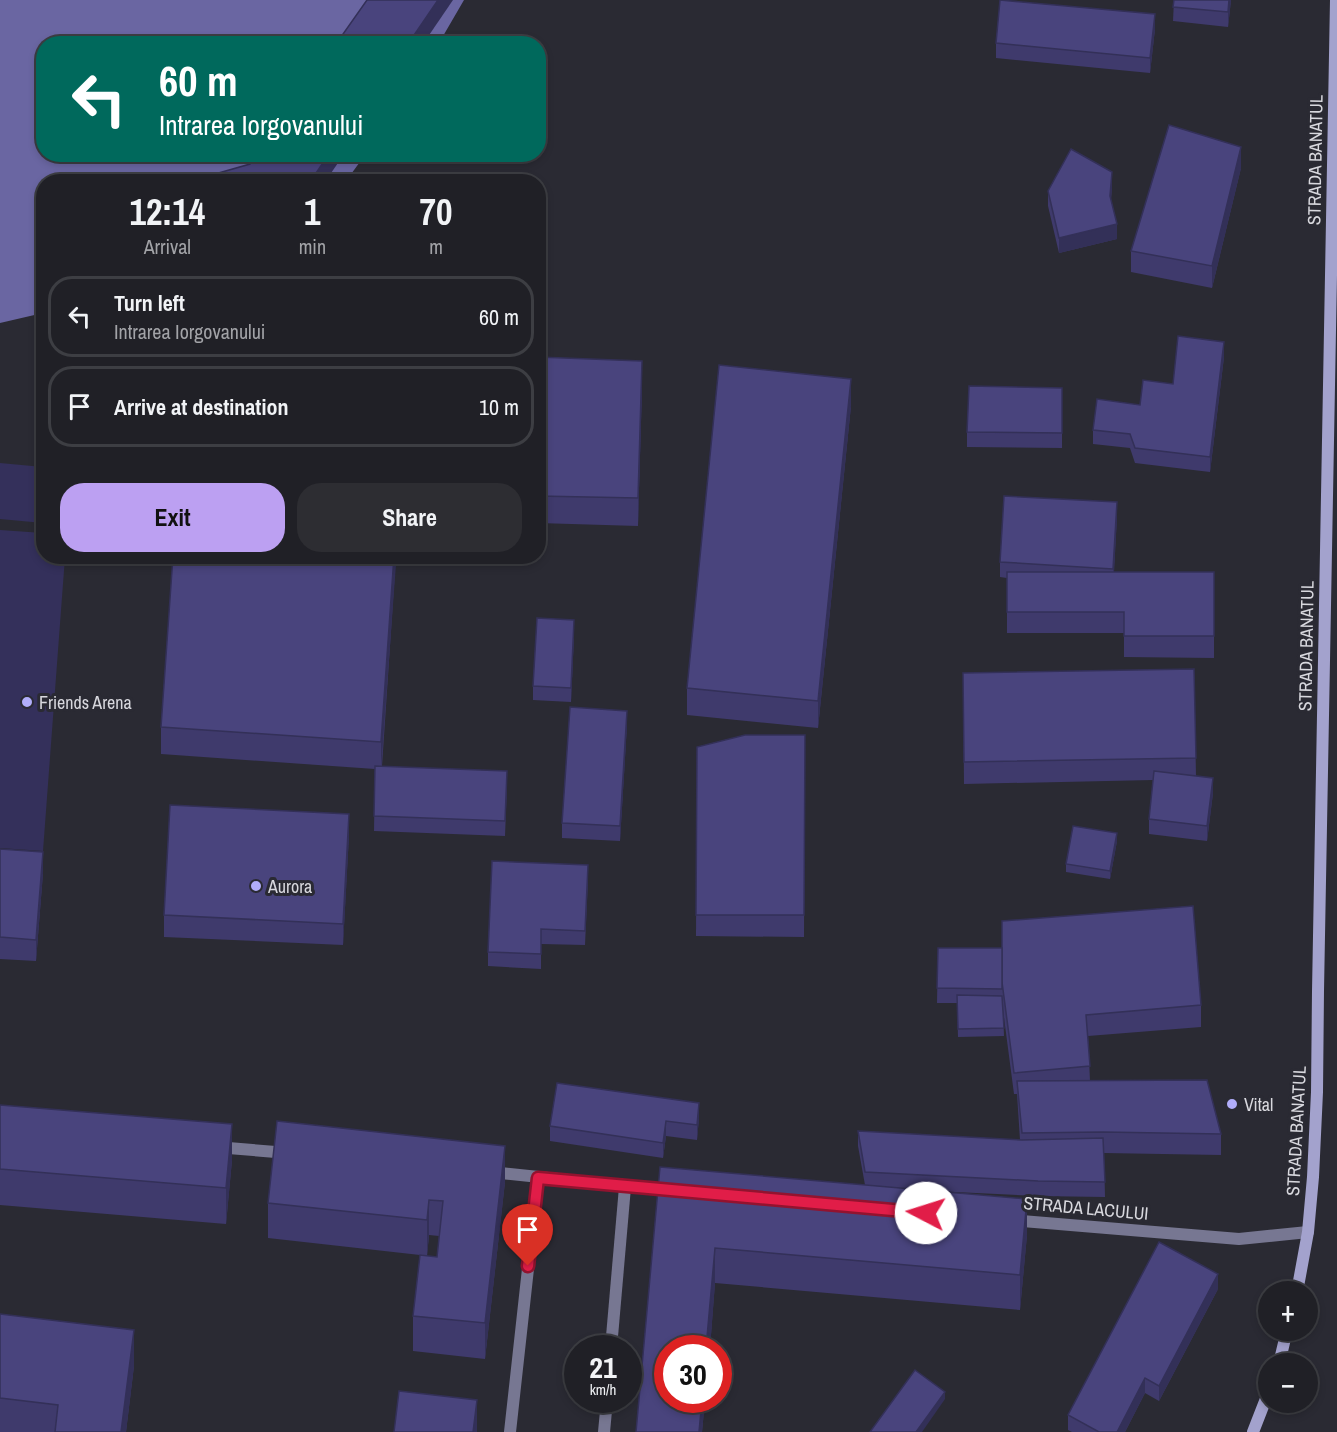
<!DOCTYPE html>
<html lang="en">
<head>
<meta charset="utf-8">
<style>
  :root { --surface:#202026; --page:#2d2d32; --text:#f1f3f6; --muted:#a2a3a7; --line:#3d3e43; --accent:#bca0f2 }
  body { margin:0; font-family:"Archivo Narrow",sans-serif; background:var(--page); color:var(--text); height:100vh; display:flex; flex-direction:column; font-size:22px; white-space:nowrap }
  * { box-sizing:border-box; margin:0 }
  p { font-size:20px; color:var(--muted) }
  .icon { flex:none; width:33px; height:33px; fill:none; stroke:currentColor; stroke-width:2; stroke-linecap:round; stroke-linejoin:round }
  .map { position:relative; flex:1; overflow:hidden }
  .sheet { position:absolute; left:36px; top:174px; width:510px; height:390px; display:flex; flex-direction:column; background:var(--surface); border-radius:24px; box-shadow:0 3px 9px #0003,0 0 0 2px var(--line) }
  .sheet>* { flex:none }
  .guide { position:absolute; left:36px; top:36px; width:510px; height:126px; border-radius:24px; box-shadow:0 3px 9px #0003,0 0 0 2px var(--line); background:#00695c; color:#fff; overflow:hidden }
  .fabs { position:absolute; left:1258px; top:1281px; display:grid; gap:12px }
  .fabs a { display:grid; place-items:center; width:60px; height:60px; border-radius:50%; background:var(--surface); box-shadow:0 3px 9px #0003,0 0 0 2px var(--line); font-size:30px }
  .speed { position:absolute; left:564px; top:1335px; display:flex; gap:12px; font-size:30px; font-weight:700; text-align:center }
  .speed>* { display:grid; place-content:center; width:78px; height:78px; border-radius:50%; background:var(--surface); box-shadow:0 3px 9px #0003,0 0 0 2px var(--line); line-height:1 }
  .speed small { font-size:15px; font-weight:400 }
  .speed .limit { border:9px solid #d22; background:#fff; color:#111 }
  .pin { position:absolute; display:grid; place-items:center; width:51px; height:51px; color:#fff; margin:-62px -26px; border-radius:50% 50% 50% 0; rotate:-45deg; box-shadow:0 0 6px #0007 }
  .pin .icon { rotate:45deg }
  .me { position:absolute; width:66px; margin:-33px; rotate:275deg; stroke-linejoin:round; filter:drop-shadow(0 0 4px #0008) }
  .turn { display:flex; align-items:center; gap:21px; height:126px; padding:0 24px; font-size:27px }
  .turn .icon { width:78px; height:78px; stroke-width:2.5 }
  .turn b { display:block; font-size:42px; line-height:51px }
  .eta { display:flex; justify-content:space-evenly; align-items:center; height:102px; text-align:center }
  .eta b { font-size:36px; font-weight:700; line-height:42px }
  .action { display:flex; gap:12px; margin-top:auto; padding:12px 24px }
  .action a { flex:1; height:69px; border-radius:24px; background:var(--accent); color:#111; font-size:24px; font-weight:700; line-height:69px; text-align:center }
  .action a+a { background:var(--page); color:var(--text) }
  ul { padding:0; list-style:none }
  li { display:flex; align-items:center; gap:18px; height:81px; margin:0 12px 9px; padding:0 12px; border:3px solid var(--line); border-radius:24px }
  li div { flex:1 }
  li b { display:block; font-size:22px }
  li em { font-style:normal }
  .map>svg:first-child { display:block }
  .green { fill:#34305b }
  .water { fill:#6a66a2 }
  .lines { fill:none; stroke-linecap:round; stroke-linejoin:round }
  .lane { stroke:#777792; stroke-width:12 }
  .street { stroke:#777792; stroke-width:12 }
  .secondary { stroke:#a3a2cd; stroke-width:12 }
  .wall { fill:#3f3a6c; fill-rule:evenodd }
  .shaded-wall { fill:#333058 }
  .building { fill:#49447d; stroke:#333058; stroke-width:1.5 }
  .route-casing { stroke:#92132f; stroke-width:15 }
  .route { stroke:#e11d48; stroke-width:10 }
  .poi-dot { fill:#b1adfa; stroke:#2a2a33; stroke-width:2 }
  .labels { text-anchor:middle; dominant-baseline:central; stroke-width:6; stroke-linejoin:round; paint-order:stroke }
  .street-label { font-size:18px; fill:#d8d8de; stroke:#2a2a33 }
  .poi-label { font-size:18px; fill:#d8d8de; stroke:#2a2a33; text-anchor:start }
</style>
</head>
<body>
<div class="map">
<svg width="1337" height="1432" viewBox="0 0 1337 1432">
  <rect width="100%" height="100%" fill="#2a2a33"/>
  <g class="green">
    <polygon points="0,463 43,467 43,523 0,519"/>
    <polygon points="0,530 43,533 44,556 65,557 43,851 0,848"/>
  </g>
  <polygon class="water" points="0,0 464,0 439,43 44,44 44,154 365,155 346,181 44,182 43,313 0,323"/>
  <g class="lines">
    <g class="lane">
      <polyline points="611,1348 625,1187"/>
      <polyline points="510,1432 538,1178"/>
      <polyline points="604,1432 607,1400"/>
    </g>
    <g class="street">
      <polyline points="216,1147 288,1153"/>
      <polyline points="491,1172 673,1191"/>
      <polyline points="1010,1220 1239,1239 1308,1232"/>
    </g>
    <g class="secondary">
      <polyline points="1297,1292 1308,1232 1313,1177 1317,1092 1318,991 1336,0"/>
      <polyline points="1279,1364 1287,1330"/>
      <polyline points="1253,1432 1269,1391"/>
    </g>
  </g>
  <g class="wall">
    <polygon points="1174,0 1231,0 1228,27 1173,21"/>
    <polygon points="1155,29 1150,73 996,58 996,43"/>
    <polygon points="1241,168 1212,288 1131,272 1131,251"/>
    <polygon points="1112,187 1111,200 1117,239 1059,253 1048,206 1048,191"/>
    <polygon points="538,357 642,388 638,526 538,523"/>
    <polygon points="1224,357 1210,472 1135,463 1130,448 1093,444 1093,430 1140,405 1173,384"/>
    <polygon points="1062,388 1062,448 967,447 967,432"/>
    <polygon points="851,406 818,728 687,715 687,688"/>
    <polygon points="1117,517 1114,572 1214,572 1214,658 1124,657 1124,633 1007,633 1007,578 1000,577 1000,562"/>
    <polygon points="396,556 382,766 507,785 505,836 374,831 375,769 161,754 161,727"/>
    <polygon points="574,635 571,702 533,700 533,686"/>
    <polygon points="1194,669 1196,776 1213,793 1207,841 1149,834 1149,819 1153,780 964,784 963,673"/>
    <polygon points="627,725 620,841 562,838 562,823"/>
    <polygon points="805,735 804,937 696,936 697,747"/>
    <polygon points="349,835 343,945 164,937 164,915"/>
    <polygon points="1117,841 1110,879 1066,872 1066,864"/>
    <polygon points="0,849 43,873 36,961 0,959"/>
    <polygon points="588,879 585,945 541,944 541,969 488,966 488,952"/>
    <polygon points="1193,906 1201,1005 1201,1027 1088,1036 1090,1081 1207,1080 1221,1134 1221,1155 1104,1153 1105,1197 1038,1196 934,1191 1027,1199 1027,1235 1020,1310 715,1283 710,1348 668,1348 668,1400 705,1400 702,1432 636,1432 660,1167 865,1185 858,1146 858,1131 1020,1140 1017,1094 1014,1094 1003,1010 1004,1036 958,1037 957,1003 937,1003 938,948 1002,948 1002,921"/>
    <polygon points="0,1105 232,1160 226,1224 0,1205"/>
    <polygon points="699,1118 697,1140 666,1136 663,1158 550,1141 550,1126"/>
    <path d="M505,1182L485,1359L413,1351V1316L420,1255L268,1238V1203ZM429,1235L439,1236L437,1257L427,1256Z"/>
    <polygon points="1218,1289 1159,1401 1145,1393 1125,1432 1072,1432 1068,1430 1068,1415"/>
    <polygon points="0,1314 134,1366 126,1432 0,1432"/>
  </g>
  <g class="shaded-wall">
    <polygon points="438,0 453,0 423,44 408,44"/>
    <polygon points="1229,0 1231,0 1228,27 1228,12"/>
    <polygon points="1155,14 1155,29 1150,73 1150,58"/>
    <polygon points="1241,147 1241,168 1212,288 1212,266"/>
    <polygon points="329,154 344,154 325,182 310,182"/>
    <polygon points="1112,172 1112,187 1110,211 1110,196"/>
    <polygon points="1117,224 1117,239 1059,253 1059,238"/>
    <polygon points="1224,342 1224,357 1210,472 1210,457"/>
    <polygon points="642,361 642,388 638,526 638,498"/>
    <polygon points="851,379 851,406 818,728 818,701"/>
    <polygon points="1117,502 1117,517 1113,584 1113,569"/>
    <polygon points="394,556 396,556 396,564 381,769 381,742"/>
    <polygon points="574,620 574,635 571,702 571,688"/>
    <polygon points="627,711 627,725 620,841 620,826"/>
    <polygon points="1213,778 1213,793 1207,841 1207,826"/>
    <polygon points="349,814 349,835 343,945 343,924"/>
    <polygon points="1117,833 1117,841 1110,879 1110,871"/>
    <polygon points="43,852 43,873 36,961 36,940"/>
    <polygon points="699,1103 699,1118 697,1140 697,1125"/>
    <polygon points="666,1121 666,1136 663,1158 663,1143"/>
    <polygon points="232,1124 232,1160 226,1224 226,1188"/>
    <polygon points="505,1146 505,1182 485,1359 485,1323"/>
    <polygon points="1027,1199 1027,1235 1020,1310 1020,1275"/>
    <polygon points="429,1200 429,1235 427,1256 427,1220"/>
    <polygon points="715,1248 715,1283 710,1348 706,1348"/>
    <polygon points="1218,1274 1218,1289 1159,1401 1159,1386"/>
    <polygon points="134,1330 134,1366 126,1432 121,1432"/>
    <polygon points="1145,1378 1145,1393 1125,1432 1117,1432"/>
    <polygon points="945,1392 945,1399 922,1432 916,1432"/>
    <polygon points="477,1400 477,1432 473,1432"/>
    <polygon points="702,1400 705,1400 702,1432 699,1432"/>
  </g>
  <g class="building">
    <polygon points="367,0 438,0 408,44 336,44"/>
    <polygon points="1000,0 1155,14 1150,58 996,43"/>
    <polygon points="1174,0 1229,0 1228,12 1173,7"/>
    <polygon points="1169,125 1241,147 1212,266 1131,251"/>
    <polygon points="1071,149 1112,172 1110,196 1117,224 1059,238 1048,191"/>
    <polygon points="257,154 329,154 310,182 187,182 250,164"/>
    <polygon points="1178,336 1224,342 1210,457 1135,448 1130,434 1093,430 1097,399 1140,405 1143,380 1173,384"/>
    <polygon points="538,357 642,361 638,498 538,496"/>
    <polygon points="719,365 851,379 818,701 687,688"/>
    <polygon points="969,386 1062,388 1062,433 967,432"/>
    <polygon points="1004,496 1117,502 1113,569 1000,562"/>
    <polygon points="173,556 394,556 381,742 161,727"/>
    <polygon points="1007,572 1214,572 1214,636 1124,636 1124,612 1007,612"/>
    <polygon points="537,618 574,620 571,688 533,686"/>
    <polygon points="1194,669 1196,758 964,762 963,673"/>
    <polygon points="570,707 627,711 620,826 562,823"/>
    <polygon points="745,735 805,735 804,915 696,915 697,747"/>
    <polygon points="375,766 507,771 505,821 374,816"/>
    <polygon points="1154,771 1213,778 1207,826 1149,819"/>
    <polygon points="170,805 349,814 343,924 164,915"/>
    <polygon points="1073,826 1117,833 1110,871 1066,864"/>
    <polygon points="0,849 43,852 36,940 0,937"/>
    <polygon points="492,861 588,865 585,931 541,929 541,954 488,952"/>
    <polygon points="1193,906 1201,1005 1086,1015 1090,1066 1014,1073 1002,982 1002,921"/>
    <polygon points="938,948 1002,948 1002,989 937,988"/>
    <polygon points="957,995 1002,996 1004,1028 958,1029"/>
    <polygon points="1207,1080 1221,1134 1103,1132 1022,1133 1017,1081"/>
    <polygon points="557,1083 699,1103 697,1125 666,1121 663,1143 550,1126"/>
    <polygon points="0,1105 232,1124 226,1188 0,1169"/>
    <polygon points="277,1121 505,1146 485,1323 413,1316 420,1255 437,1257 443,1201 429,1200 427,1220 268,1203"/>
    <polygon points="858,1131 1022,1140 1103,1138 1105,1182 1038,1181 865,1172"/>
    <polygon points="660,1167 1027,1199 1020,1275 715,1248 706,1348 668,1348 668,1400 702,1400 699,1432 636,1432"/>
    <polygon points="1159,1242 1218,1274 1159,1386 1145,1378 1117,1432 1099,1432 1068,1415"/>
    <polygon points="0,1314 134,1330 121,1432 55,1432 58,1405 0,1398"/>
    <polygon points="915,1370 945,1392 916,1432 870,1432"/>
    <polygon points="399,1391 477,1400 473,1432 394,1432"/>
  </g>
  <g class="lines">
    <defs>
      <polyline id="route" points="528,1266 538,1178 926,1213"/>
    </defs>
    <use href="#route" class="route-casing"/>
    <use href="#route" class="route"/>
  </g>
  <g class="poi-dot">
    <circle cx="27" cy="702" r="6"/>
    <circle cx="256" cy="886" r="6"/>
    <circle cx="1232" cy="1104" r="6"/>
  </g>
  <g class="labels">
    <g class="street-label">
      <text transform="translate(1315 160) rotate(-89)">STRADA BANATUL</text>
      <text transform="translate(1306 646) rotate(-89)">STRADA BANATUL</text>
      <text transform="translate(1296 1131) rotate(-87)">STRADA BANATUL</text>
      <text transform="translate(1086 1208) rotate(5)">STRADA LACULUI</text>
    </g>
    <g class="poi-label">
      <text x="39" y="702">Friends Arena</text>
      <text x="268" y="886">Aurora</text>
      <text x="1244" y="1104">Vital</text>
    </g>
  </g>
</svg>
<div class="fabs">
<a>+</a>
<a>−</a>
</div>
<div class="speed"><div>21<small>km/h</small></div><div class="limit">30</div></div>
<div class="pin" style="left:528px;top:1266px;background:#d93025"><svg class="icon" aria-label="arrive" viewBox="0 0 24 24"><path d="M6 21V4h12l-3 4 3 4H6"/></svg></div>
<svg class="me" style="left:926px;top:1213px" viewBox="-20 -20 40 40"><circle r="19" fill="#fff"/><path d="M0-13L10 11 0 6-10 11z" fill="#e11d48"/></svg>
<div class="guide">
<div class="turn"><svg class="icon" aria-label="left" viewBox="0 0 24 24"><path d="M17 20v-9H6M10 6l-5 5 5 5"/></svg><div><b>60 m</b>Intrarea Iorgovanului</div></div>
</div>
<section class="sheet">
<div class="eta">
<div><b>12:14</b><p>Arrival</p></div>
<div><b>1</b><p>min</p></div>
<div><b>70</b><p>m</p></div>
</div>
<ul>
<li><svg class="icon" aria-label="left" viewBox="0 0 24 24"><path d="M17 20v-9H6M10 6l-5 5 5 5"/></svg><div><b>Turn left</b><p>Intrarea Iorgovanului</p></div><em>60 m</em></li>
<li><svg class="icon" aria-label="arrive" viewBox="0 0 24 24"><path d="M6 21V4h12l-3 4 3 4H6"/></svg><div><b>Arrive at destination</b></div><em>10 m</em></li>
</ul>
<div class="action"><a>Exit</a><a>Share</a></div>
</section>
</div>
</body>
</html>
